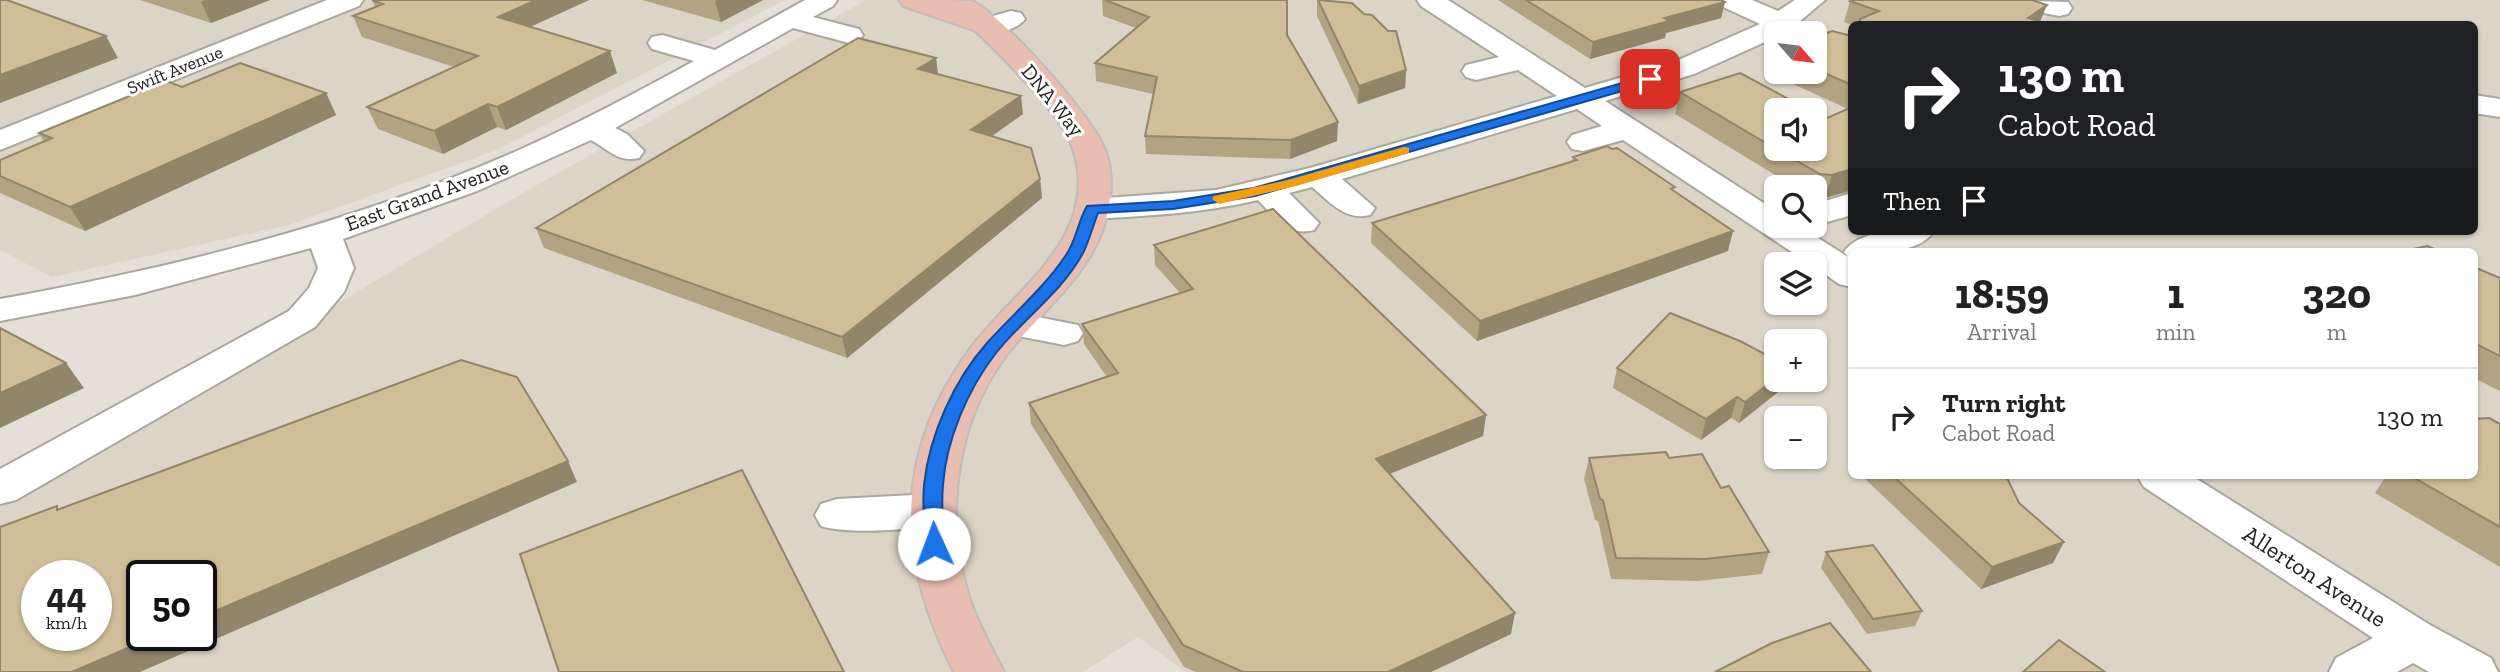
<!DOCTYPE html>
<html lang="en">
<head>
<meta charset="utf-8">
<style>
  :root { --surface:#fff; --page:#f2f2f2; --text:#222; --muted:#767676; --line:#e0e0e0 }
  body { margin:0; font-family:"Zilla Slab",serif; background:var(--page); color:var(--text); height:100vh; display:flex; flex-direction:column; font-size:26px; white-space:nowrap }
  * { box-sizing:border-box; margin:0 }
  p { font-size:23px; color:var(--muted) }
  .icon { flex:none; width:38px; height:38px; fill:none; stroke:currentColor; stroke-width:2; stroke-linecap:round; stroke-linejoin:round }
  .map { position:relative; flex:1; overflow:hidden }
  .sheet { position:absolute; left:1848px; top:248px; width:630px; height:231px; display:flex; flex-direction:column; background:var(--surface); border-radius:10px; box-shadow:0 2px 5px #0004 }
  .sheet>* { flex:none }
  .top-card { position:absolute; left:1848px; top:21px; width:630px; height:214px; border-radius:10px; box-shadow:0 2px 5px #0004; background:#202124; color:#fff; overflow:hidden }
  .needle { width:46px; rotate:118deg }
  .buttons { position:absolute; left:1764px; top:21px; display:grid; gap:14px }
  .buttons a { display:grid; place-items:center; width:63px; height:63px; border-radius:10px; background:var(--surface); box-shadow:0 2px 5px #0004; font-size:35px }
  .speed { position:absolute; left:21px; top:560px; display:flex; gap:14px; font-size:35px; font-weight:700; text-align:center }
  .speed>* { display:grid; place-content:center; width:91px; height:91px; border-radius:50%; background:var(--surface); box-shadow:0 2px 5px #0004; line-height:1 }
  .speed small { font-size:18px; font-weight:400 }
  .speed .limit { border:4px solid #111; border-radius:10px; background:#fff; color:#111 }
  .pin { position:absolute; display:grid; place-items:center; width:60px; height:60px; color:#fff; margin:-30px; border-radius:14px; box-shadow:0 4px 10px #0006 }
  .me { position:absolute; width:77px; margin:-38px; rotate:358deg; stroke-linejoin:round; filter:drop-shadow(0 0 5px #0008) }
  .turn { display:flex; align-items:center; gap:24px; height:147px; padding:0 35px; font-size:32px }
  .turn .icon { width:91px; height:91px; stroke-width:2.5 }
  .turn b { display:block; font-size:49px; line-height:60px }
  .then { display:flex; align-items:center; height:66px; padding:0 35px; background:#0003; gap:14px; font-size:26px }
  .eta { display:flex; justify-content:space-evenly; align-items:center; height:119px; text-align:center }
  .eta b { font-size:42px; font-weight:800; line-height:49px }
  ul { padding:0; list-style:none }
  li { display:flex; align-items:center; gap:21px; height:98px; padding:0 35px; border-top:2px solid var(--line) }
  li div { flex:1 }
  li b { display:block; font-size:26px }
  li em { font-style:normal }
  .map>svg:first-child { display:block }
  .built { fill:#dcd5c7; fill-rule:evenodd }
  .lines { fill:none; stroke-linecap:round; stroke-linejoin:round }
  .minor-casing { stroke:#aaa79f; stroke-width:4 }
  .major-casing { stroke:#bdbdbc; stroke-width:4 }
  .minor { fill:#fff; fill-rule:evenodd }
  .major { fill:#e9bdb2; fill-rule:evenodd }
  .wall { fill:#b2a383 }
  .shaded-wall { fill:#91856a }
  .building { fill:#cfbe98; stroke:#91856a; stroke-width:2; fill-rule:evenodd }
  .route { fill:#1a73e8; stroke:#114b97; stroke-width:2 }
  .slow { fill:#f59e0b }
  .labels { text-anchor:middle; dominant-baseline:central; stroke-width:6; stroke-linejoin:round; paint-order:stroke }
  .far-street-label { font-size:18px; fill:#242320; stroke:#fff }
  .street-label { font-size:21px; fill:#242320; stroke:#fff }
  .near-street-label { font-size:24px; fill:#242320; stroke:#fff }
</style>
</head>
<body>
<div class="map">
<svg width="2500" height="672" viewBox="0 0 2500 672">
  <rect width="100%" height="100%" fill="#e4e0d8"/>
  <g class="built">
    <polygon points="0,0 785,0 497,150 289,225 52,277 0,250"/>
    <path d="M866,0H2500V672H1186L1138,637L1083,672H0V505L521,194ZM1852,24H2474V231H1852ZM1776,33H1815V72H1776ZM1776,110H1815V149H1776ZM1776,187H1815V226H1776ZM1852,252H2474V476H1852ZM1776,264H1815V303H1776ZM1776,341H1815V380H1776ZM1776,418H1815V457H1776ZM37,576H96V635H37ZM142,576H201V635H142Z"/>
  </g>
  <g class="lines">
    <defs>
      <g id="minor">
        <polygon points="327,0 363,0 359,6 0,150 0,130"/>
        <path d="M805,0H837L833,6L813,17L859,29L863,35L859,41L849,43L793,28L615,128L627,134L644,151L639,158C618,163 608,149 591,140L477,191L343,239L354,268L344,292L315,327L16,500L0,504V469L289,311L309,288L318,268L311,248L135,295L0,321V299C178,267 353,223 519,150C579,123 636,93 694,61L652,49L648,43L652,37L662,35L715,50Z"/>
        <path d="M1417,0H1448L1585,88L1674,62L1760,24L1721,6L1717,0H1752L1778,11L1795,0H1825L1800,21L1811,30L1808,33H1776V37L1694,74L1605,101L1776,211V226H1799L1848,257L1844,252C1861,227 1908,231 1934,231C1918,255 1877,252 1852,252V287L1839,284L1815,267V264H1810L1623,140L1583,151L1572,149L1567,142L1572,135L1602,126L1577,109L1342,179L1375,208L1370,215C1345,221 1330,202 1312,187L1289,193L1319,223L1314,230C1288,237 1275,217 1258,200C1203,213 1148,216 1092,219L1080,216L1075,209L1080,202L1092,199L1216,190L1310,168L1557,96L1518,70L1476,80L1466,77L1462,71L1466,65L1499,57L1421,6Z"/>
        <polygon points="2003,0 2068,2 2072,8 2068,14 2059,16 2007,6"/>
        <path d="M1011,11L1021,13L1025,19C1016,31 993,35 979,32L975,26L979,20Z"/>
        <polygon points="2474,95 2500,99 2500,117 2474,113"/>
        <polygon points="1852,193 1852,215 1827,222 1815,219 1815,199 1825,201"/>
        <polygon points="1012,312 1078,325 1083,333 1078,341 1064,345 999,332 993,324 999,316"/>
        <polygon points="2137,476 2192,476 2430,625 2491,658 2498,672 2429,672 2413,663 2397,672 2329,672 2336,658 2373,638 2144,487"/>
        <path d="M933,494L949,499L955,510L949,521C920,530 850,535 821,526L815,515L821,504L837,499Z"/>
      </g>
      <path id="major" d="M899,0C914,0 961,0 972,1C1002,15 1094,118 1105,150C1114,174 1112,198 1105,222C1092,270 1049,306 1018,341C956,412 942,512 970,600C979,626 992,648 1004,672H954C896,559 893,454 970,349C1014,289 1102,238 1073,149C1063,116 1006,61 980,35L974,30L903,6Z"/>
    </defs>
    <use href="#minor" class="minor-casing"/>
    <use href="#major" class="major-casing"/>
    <use href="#minor" class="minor"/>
    <use href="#major" class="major"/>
  </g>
  <g class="wall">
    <polygon points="140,0 270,0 211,23"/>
    <polygon points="372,0 589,0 530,27 617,73 506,130 497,127 443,154 378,129 367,107 454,67 362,37 353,16 375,7"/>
    <polygon points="642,0 763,0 721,22"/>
    <polygon points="1102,0 1287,0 1287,35 1337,141 1290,159 1146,154 1145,136 1153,94 1096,81 1095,63 1136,28 1103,16"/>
    <polygon points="1317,0 1406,70 1405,88 1358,104 1317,16"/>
    <polygon points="1498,0 1721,0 1725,2 1721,18 1666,33 1665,38 1590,59"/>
    <polygon points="1850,1 2040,22 2048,24 1852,25 1844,22"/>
    <polygon points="1852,34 1852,191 1825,198 1815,198 1815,187 1795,187 1675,114 1680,92 1825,119 1848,109 1773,75 1776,65 1776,72 1815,72 1815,38"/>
    <polygon points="936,58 938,74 1023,114 991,136 1040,179 1042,198 847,358 544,248 536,228"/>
    <polygon points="182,87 326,93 336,115 85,231 0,193 0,160 44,142 39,133"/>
    <polygon points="1573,157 1674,191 1728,251 1477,341 1371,243 1372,223 1572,161"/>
    <polygon points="1154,245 1486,415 1483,436 1390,474 1511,634 1431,672 1196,672 1184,667 1031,424 1029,403 1107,377 1084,344 1082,324 1180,293 1155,265"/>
    <polygon points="2474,267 2500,278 2500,391 2474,378"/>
    <polygon points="1617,368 1776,380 1785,380 1783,388 1739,423 1731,418 1701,440 1613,388"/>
    <polygon points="2500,424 2500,567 2375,493 2386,476 2474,476"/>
    <polygon points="1589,458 1669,458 1721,488 1769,552 1762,574 1698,581 1611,579 1598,521 1595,520 1584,479"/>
    <polygon points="1862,476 2001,476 2019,503 2053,563 1981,589"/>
    <polygon points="1826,552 1922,611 1915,626 1867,634 1821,568"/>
  </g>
  <g class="shaded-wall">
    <polygon points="205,0 270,0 211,23 201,2"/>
    <polygon points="536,0 589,0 506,38 498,17"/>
    <polygon points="718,0 763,0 721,22 715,1"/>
    <polygon points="1725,2 1721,18 1666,33 1665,38 1590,59 1593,42 1664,18"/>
    <polygon points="2047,5 2039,24 2028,18"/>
    <polygon points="106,36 118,58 0,103 0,75"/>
    <polygon points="610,51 617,73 506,130 497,107"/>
    <polygon points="936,58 938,75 918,69"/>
    <polygon points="1406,70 1405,88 1358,104 1359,86"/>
    <polygon points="326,93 336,115 85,231 70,207"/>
    <polygon points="1021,96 1023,114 974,149 971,130"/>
    <polygon points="488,104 497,127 443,154 434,131"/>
    <polygon points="1338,122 1337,141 1290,159 1291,140"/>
    <polygon points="1852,169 1851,190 1825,198 1832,175"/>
    <polygon points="1040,179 1042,198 847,358 842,337"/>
    <polygon points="1733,231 1728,251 1477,341 1480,321"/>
    <polygon points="66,363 84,388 0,428 0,393"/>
    <polygon points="1776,378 1776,380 1785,380 1783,388 1739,423 1745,402"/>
    <polygon points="1737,397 1731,418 1701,440 1706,419"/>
    <polygon points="1486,415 1483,436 1374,480 1376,459"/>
    <polygon points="568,461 577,482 140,672 72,672 158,635 201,635 201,617"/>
    <polygon points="2064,542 2053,563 1981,589 1992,567"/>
    <polygon points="1515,613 1511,634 1431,672 1388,672"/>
  </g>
  <g class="building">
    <polygon points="0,0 7,0 106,36 0,75"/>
    <polygon points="372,0 536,0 498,17 610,51 497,107 488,104 434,131 367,107 478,56 353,16 383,4"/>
    <polygon points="1105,0 1287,0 1287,35 1338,122 1291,140 1145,136 1157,77 1095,63 1149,17"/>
    <polygon points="1318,0 1352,3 1364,14 1372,15 1388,31 1396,31 1406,70 1359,86"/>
    <polygon points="1526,0 1721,0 1725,2 1664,18 1669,21 1593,42"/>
    <polygon points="1852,0 2032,0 2047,5 2028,18 2048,24 1860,24 1860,19 1879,11 1850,1"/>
    <polygon points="1832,31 1848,35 1852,34 1852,85 1815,69 1815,38"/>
    <polygon points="858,38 936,58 918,69 1021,96 971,130 1031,148 1040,179 842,337 536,228"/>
    <polygon points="240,63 326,93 70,207 0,176 0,160 52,138 39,133 166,81 182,87"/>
    <polygon points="1740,73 1809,110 1776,110 1776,149 1680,92"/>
    <polygon points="1852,107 1852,169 1832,175 1820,174 1776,149 1815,149 1815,114 1825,119"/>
    <polygon points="1607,146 1612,149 1617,148 1675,187 1671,189 1733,231 1480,321 1372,223 1577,160 1573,157"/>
    <polygon points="1273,209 1486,415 1376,459 1515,613 1388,672 1243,672 1183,645 1029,403 1118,373 1082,324 1193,289 1154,245"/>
    <polygon points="2427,246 2442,252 2399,252"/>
    <polygon points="2474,267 2500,278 2500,356 2474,343"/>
    <polygon points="1670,313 1740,341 1776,360 1776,378 1745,402 1737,397 1706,419 1617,368"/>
    <polygon points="0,328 66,363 0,393"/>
    <path d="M461,360L517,377L568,461L201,617V576H142V635H158L72,672H0V527L57,506V510ZM37,576H96V635H37Z"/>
    <polygon points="2489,418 2500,424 2500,527 2411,476 2474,476 2474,419"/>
    <polygon points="1666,452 1669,458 1702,454 1721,488 1729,486 1769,552 1705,559 1616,558 1603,500 1600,499 1589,458"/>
    <polygon points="742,470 844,672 559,672 520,554"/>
    <polygon points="1893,476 2001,476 2008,480 2019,503 2064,542 1992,567"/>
    <polygon points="1873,545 1922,611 1873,619 1826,552"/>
    <polygon points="1830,623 1871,672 1715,672 1772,643"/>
    <polygon points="2059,640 2105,672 2023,672"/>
  </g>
  <path class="route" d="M1650,75L1656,79L1654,82L1255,196L1173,209L1098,213C1093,226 1089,241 1083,253C1062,292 1023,319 996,353C968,389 946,440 943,485C941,505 943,525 944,544L941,549H927L925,544C925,525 922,504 924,485C929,436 954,380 987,343C1013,314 1044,288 1066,255C1076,241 1078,221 1087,206L1173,201L1254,188Z"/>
  <polygon class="slow" points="1404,147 1409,148 1409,153 1296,186 1219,204 1212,199 1214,196 1288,180"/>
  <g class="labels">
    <g class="far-street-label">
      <text transform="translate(175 70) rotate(-22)">Swift Avenue</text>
    </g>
    <g class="street-label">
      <text transform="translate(1053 100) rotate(51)">DNA Way</text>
      <text transform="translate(427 195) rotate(-20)">East Grand Avenue</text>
    </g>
    <g class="near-street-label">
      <text transform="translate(2315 576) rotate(33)">Allerton Avenue</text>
    </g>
  </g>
</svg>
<div class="buttons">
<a><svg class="needle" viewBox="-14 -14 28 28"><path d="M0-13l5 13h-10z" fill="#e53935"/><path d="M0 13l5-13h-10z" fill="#767676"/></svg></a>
<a><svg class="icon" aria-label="sound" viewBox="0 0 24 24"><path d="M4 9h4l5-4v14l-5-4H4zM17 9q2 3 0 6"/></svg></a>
<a><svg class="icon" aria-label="search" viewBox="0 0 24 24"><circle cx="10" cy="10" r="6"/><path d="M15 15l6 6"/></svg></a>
<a><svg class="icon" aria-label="layers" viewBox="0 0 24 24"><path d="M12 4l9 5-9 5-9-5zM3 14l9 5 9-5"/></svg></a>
<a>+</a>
<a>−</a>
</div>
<div class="speed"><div>44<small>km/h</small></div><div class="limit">50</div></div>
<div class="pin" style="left:1650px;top:79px;background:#d93025"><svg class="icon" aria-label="arrive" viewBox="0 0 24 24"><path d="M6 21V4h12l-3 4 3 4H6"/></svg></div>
<svg class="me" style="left:934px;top:544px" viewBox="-20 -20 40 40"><circle r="19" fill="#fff"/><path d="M0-13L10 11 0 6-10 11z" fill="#1a73e8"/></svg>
<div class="top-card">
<div class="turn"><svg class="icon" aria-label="right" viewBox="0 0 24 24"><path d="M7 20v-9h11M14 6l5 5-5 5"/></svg><div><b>130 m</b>Cabot Road</div></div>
<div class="then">Then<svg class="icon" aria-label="arrive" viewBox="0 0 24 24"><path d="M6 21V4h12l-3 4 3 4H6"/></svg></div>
</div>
<section class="sheet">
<div class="eta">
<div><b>18:59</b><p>Arrival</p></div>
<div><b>1</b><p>min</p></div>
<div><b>320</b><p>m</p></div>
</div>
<ul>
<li><svg class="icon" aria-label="right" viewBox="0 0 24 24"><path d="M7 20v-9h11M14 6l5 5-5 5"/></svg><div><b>Turn right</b><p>Cabot Road</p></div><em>130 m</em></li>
</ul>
</section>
</div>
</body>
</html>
